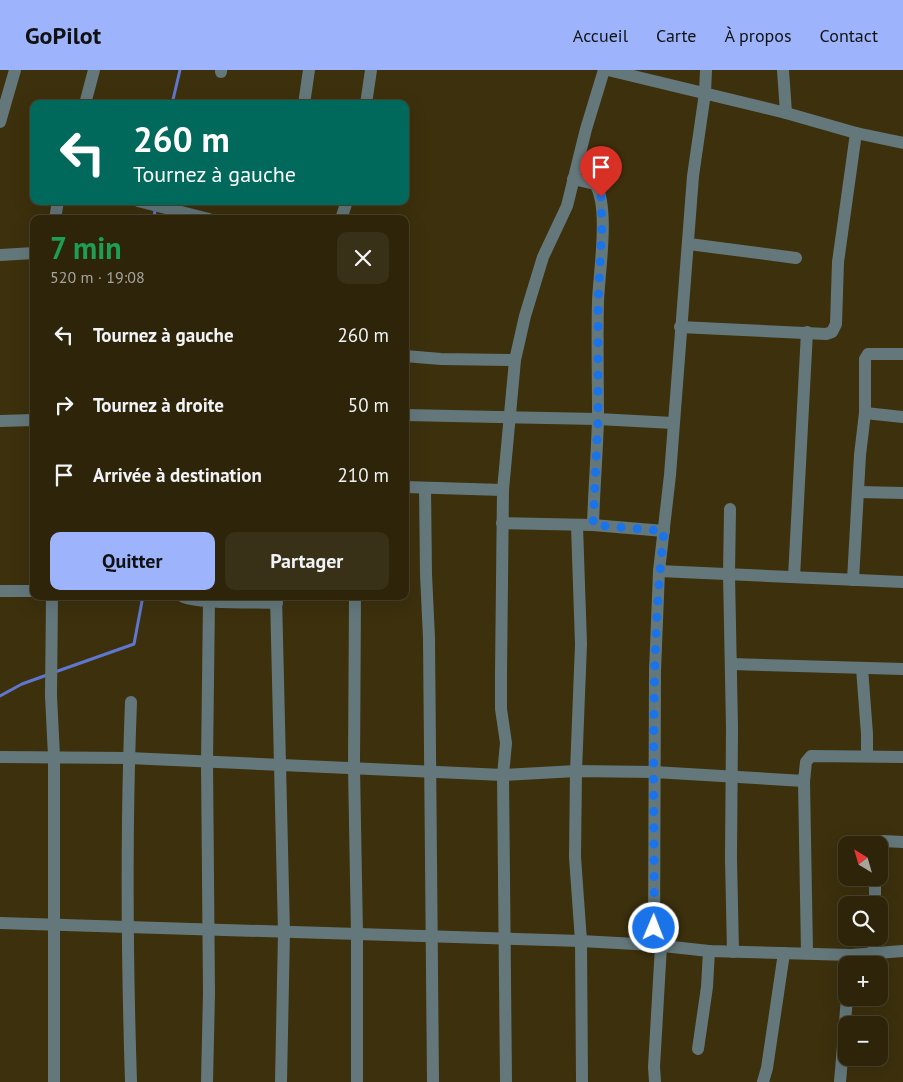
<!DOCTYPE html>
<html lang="fr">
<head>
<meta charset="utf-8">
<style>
  :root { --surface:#2d240a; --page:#393018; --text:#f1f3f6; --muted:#a7a49c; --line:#48412b; --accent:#9db4fd }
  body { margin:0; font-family:"PT Sans",sans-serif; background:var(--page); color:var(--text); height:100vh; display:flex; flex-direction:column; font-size:19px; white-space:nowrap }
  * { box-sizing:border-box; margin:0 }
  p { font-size:16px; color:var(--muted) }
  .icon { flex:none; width:28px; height:28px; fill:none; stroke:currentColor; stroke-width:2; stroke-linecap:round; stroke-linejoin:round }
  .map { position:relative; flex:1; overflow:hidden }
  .sheet { position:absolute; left:30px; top:145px; width:379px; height:385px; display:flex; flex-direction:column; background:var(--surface); border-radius:10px; box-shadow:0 5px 20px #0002,0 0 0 1px var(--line) }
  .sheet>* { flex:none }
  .top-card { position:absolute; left:30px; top:30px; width:379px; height:105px; border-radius:10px; box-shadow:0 5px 20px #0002,0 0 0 1px var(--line); background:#00695c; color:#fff; overflow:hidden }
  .needle { width:32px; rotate:323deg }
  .controls { position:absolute; left:838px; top:766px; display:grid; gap:10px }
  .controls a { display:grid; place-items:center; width:50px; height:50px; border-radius:10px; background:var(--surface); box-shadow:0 5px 20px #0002,0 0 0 1px var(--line); font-size:25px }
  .pin { position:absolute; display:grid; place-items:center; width:42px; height:42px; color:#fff; margin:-51px -21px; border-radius:50% 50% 50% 0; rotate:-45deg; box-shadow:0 0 5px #0007 }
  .pin .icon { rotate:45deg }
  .me { position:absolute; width:55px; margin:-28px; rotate:1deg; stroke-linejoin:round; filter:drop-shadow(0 0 4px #0008) }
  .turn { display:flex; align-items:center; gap:18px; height:105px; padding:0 20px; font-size:22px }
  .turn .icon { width:65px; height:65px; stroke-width:2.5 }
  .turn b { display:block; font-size:35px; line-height:42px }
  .round { display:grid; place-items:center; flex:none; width:52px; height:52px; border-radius:10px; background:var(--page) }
  .summary { display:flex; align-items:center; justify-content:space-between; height:85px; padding:0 20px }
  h1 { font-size:30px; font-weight:800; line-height:38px; color:#1e9e55 }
  .cta { display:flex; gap:10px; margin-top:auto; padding:10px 20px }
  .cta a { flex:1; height:58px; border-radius:10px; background:var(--accent); color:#111; font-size:20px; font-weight:800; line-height:58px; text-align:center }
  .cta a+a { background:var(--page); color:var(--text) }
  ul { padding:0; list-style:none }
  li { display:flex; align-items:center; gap:15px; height:70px; padding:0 20px }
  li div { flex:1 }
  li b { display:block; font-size:19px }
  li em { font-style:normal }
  header { display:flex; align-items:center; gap:30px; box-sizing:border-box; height:70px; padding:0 25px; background:var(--accent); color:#111 }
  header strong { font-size:24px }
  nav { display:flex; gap:28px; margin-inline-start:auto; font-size:18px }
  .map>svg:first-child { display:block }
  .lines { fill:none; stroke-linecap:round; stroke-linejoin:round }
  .stream { stroke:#5f77d0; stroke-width:3 }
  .minor { stroke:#64787c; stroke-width:12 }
  .route { stroke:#1a73e8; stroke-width:9; stroke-dasharray:0 16.2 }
</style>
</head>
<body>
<header>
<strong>GoPilot</strong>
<nav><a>Accueil</a><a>Carte</a><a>À propos</a><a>Contact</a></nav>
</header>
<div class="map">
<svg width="903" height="1012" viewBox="0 0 903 1012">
  <rect width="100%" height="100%" fill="#3c300d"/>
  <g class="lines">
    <g class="stream">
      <polyline points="172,34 180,0"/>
      <polyline points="154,149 155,139"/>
      <polyline points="55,602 134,574 143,526"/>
      <polyline points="0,626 22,614 47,605"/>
    </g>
    <g class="minor">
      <polyline points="608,0 786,43 856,63 903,73"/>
      <polyline points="783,0 786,43"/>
      <polyline points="221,2 221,0"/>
      <polyline points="85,34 94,0"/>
      <polyline points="304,34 309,0"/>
      <polyline points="366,34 371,0"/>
      <polyline points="0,52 15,0"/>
      <path d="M573,109L595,114C610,136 599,203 598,231C597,270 598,310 598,349C597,384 594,420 593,455"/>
      <polyline points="138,131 209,149"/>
      <polyline points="55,149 58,131"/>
      <polyline points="341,149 347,131"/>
      <polyline points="689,174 796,188"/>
      <polyline points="0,185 34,183"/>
      <polyline points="680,257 826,264 832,262 836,254 838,192 856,63"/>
      <polyline points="405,286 441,289 515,290"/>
      <polyline points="865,343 903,347"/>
      <polyline points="405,345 598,349 673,353"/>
      <polyline points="0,351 34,350"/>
      <polyline points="405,417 503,420"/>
      <polyline points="425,418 426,504 429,568 433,1012"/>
      <polyline points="858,422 903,423"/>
      <polyline points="730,439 729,504 732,658 731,789 733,882"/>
      <polyline points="502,453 593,455 664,461"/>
      <polyline points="577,456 581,574 576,701 575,787 581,871 582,1012"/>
      <polyline points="659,501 903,512"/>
      <polyline points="794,507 807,262"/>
      <polyline points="853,510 860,385 865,343 865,289 868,284 903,284"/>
      <polyline points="0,521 34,521"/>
      <polyline points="52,526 51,626 54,686 54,1012"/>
      <path d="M182,526C194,534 259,532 277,533"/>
      <polyline points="276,526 284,862 281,1012"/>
      <polyline points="355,526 354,697 357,865 357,1012"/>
      <polyline points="731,594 903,599"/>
      <polyline points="862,598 867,664 867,686"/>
      <polyline points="0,687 129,688 503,705 576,701 654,702 804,711 806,692 811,686 903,687"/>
      <polyline points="804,711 807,883"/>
      <polyline points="877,775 883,771 903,772"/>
      <polyline points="875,835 875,808"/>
      <polyline points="0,853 581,871 654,875 709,881 851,885 903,881"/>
      <polyline points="654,875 655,601 659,501 670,405 693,106 705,23 706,0"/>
      <polyline points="874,884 874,868"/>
      <polyline points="698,979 707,917 709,881"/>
      <path d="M131,1012C127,887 126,758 131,632"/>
      <polyline points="207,1012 209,923 207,691 209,531"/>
      <polyline points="506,1012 503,705 506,673 501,639 501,604 503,420 515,290 525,246 543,187 567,136 586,59 604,0"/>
      <polyline points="655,1012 654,997 661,876"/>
      <polyline points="763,1012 767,998 784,883"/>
      <polyline points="840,1012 847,928"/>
    </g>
  </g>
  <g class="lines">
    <path class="route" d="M601,127L602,157L598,232V349L593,455L664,461C649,592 655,726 654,858"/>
  </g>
</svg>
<div class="controls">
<a><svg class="needle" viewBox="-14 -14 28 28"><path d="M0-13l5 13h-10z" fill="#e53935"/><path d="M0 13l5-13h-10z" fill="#a7a49c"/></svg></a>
<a><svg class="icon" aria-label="search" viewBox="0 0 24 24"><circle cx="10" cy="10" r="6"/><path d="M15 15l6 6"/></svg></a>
<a>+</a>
<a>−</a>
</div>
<div class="pin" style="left:601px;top:127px;background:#d93025"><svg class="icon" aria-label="arrive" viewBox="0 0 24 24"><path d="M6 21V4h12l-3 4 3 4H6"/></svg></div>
<svg class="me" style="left:654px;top:858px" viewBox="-20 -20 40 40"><circle r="17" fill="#1a73e8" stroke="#fff" stroke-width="3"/><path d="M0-11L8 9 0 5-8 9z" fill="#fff"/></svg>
<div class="top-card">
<div class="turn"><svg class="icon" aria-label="left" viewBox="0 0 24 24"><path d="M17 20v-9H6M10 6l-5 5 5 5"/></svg><div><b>260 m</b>Tournez à gauche</div></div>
</div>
<section class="sheet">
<div class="summary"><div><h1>7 min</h1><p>520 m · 19:08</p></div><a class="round"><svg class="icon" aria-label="close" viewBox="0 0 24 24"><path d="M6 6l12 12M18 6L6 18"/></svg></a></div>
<ul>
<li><svg class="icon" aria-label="left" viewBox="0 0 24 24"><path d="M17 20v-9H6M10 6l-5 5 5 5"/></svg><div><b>Tournez à gauche</b></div><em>260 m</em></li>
<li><svg class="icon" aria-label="right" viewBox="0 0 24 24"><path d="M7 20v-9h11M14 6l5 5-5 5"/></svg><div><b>Tournez à droite</b></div><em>50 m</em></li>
<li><svg class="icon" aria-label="arrive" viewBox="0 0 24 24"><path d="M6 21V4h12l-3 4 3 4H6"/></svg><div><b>Arrivée à destination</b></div><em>210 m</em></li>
</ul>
<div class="cta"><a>Quitter</a><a>Partager</a></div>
</section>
</div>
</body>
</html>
